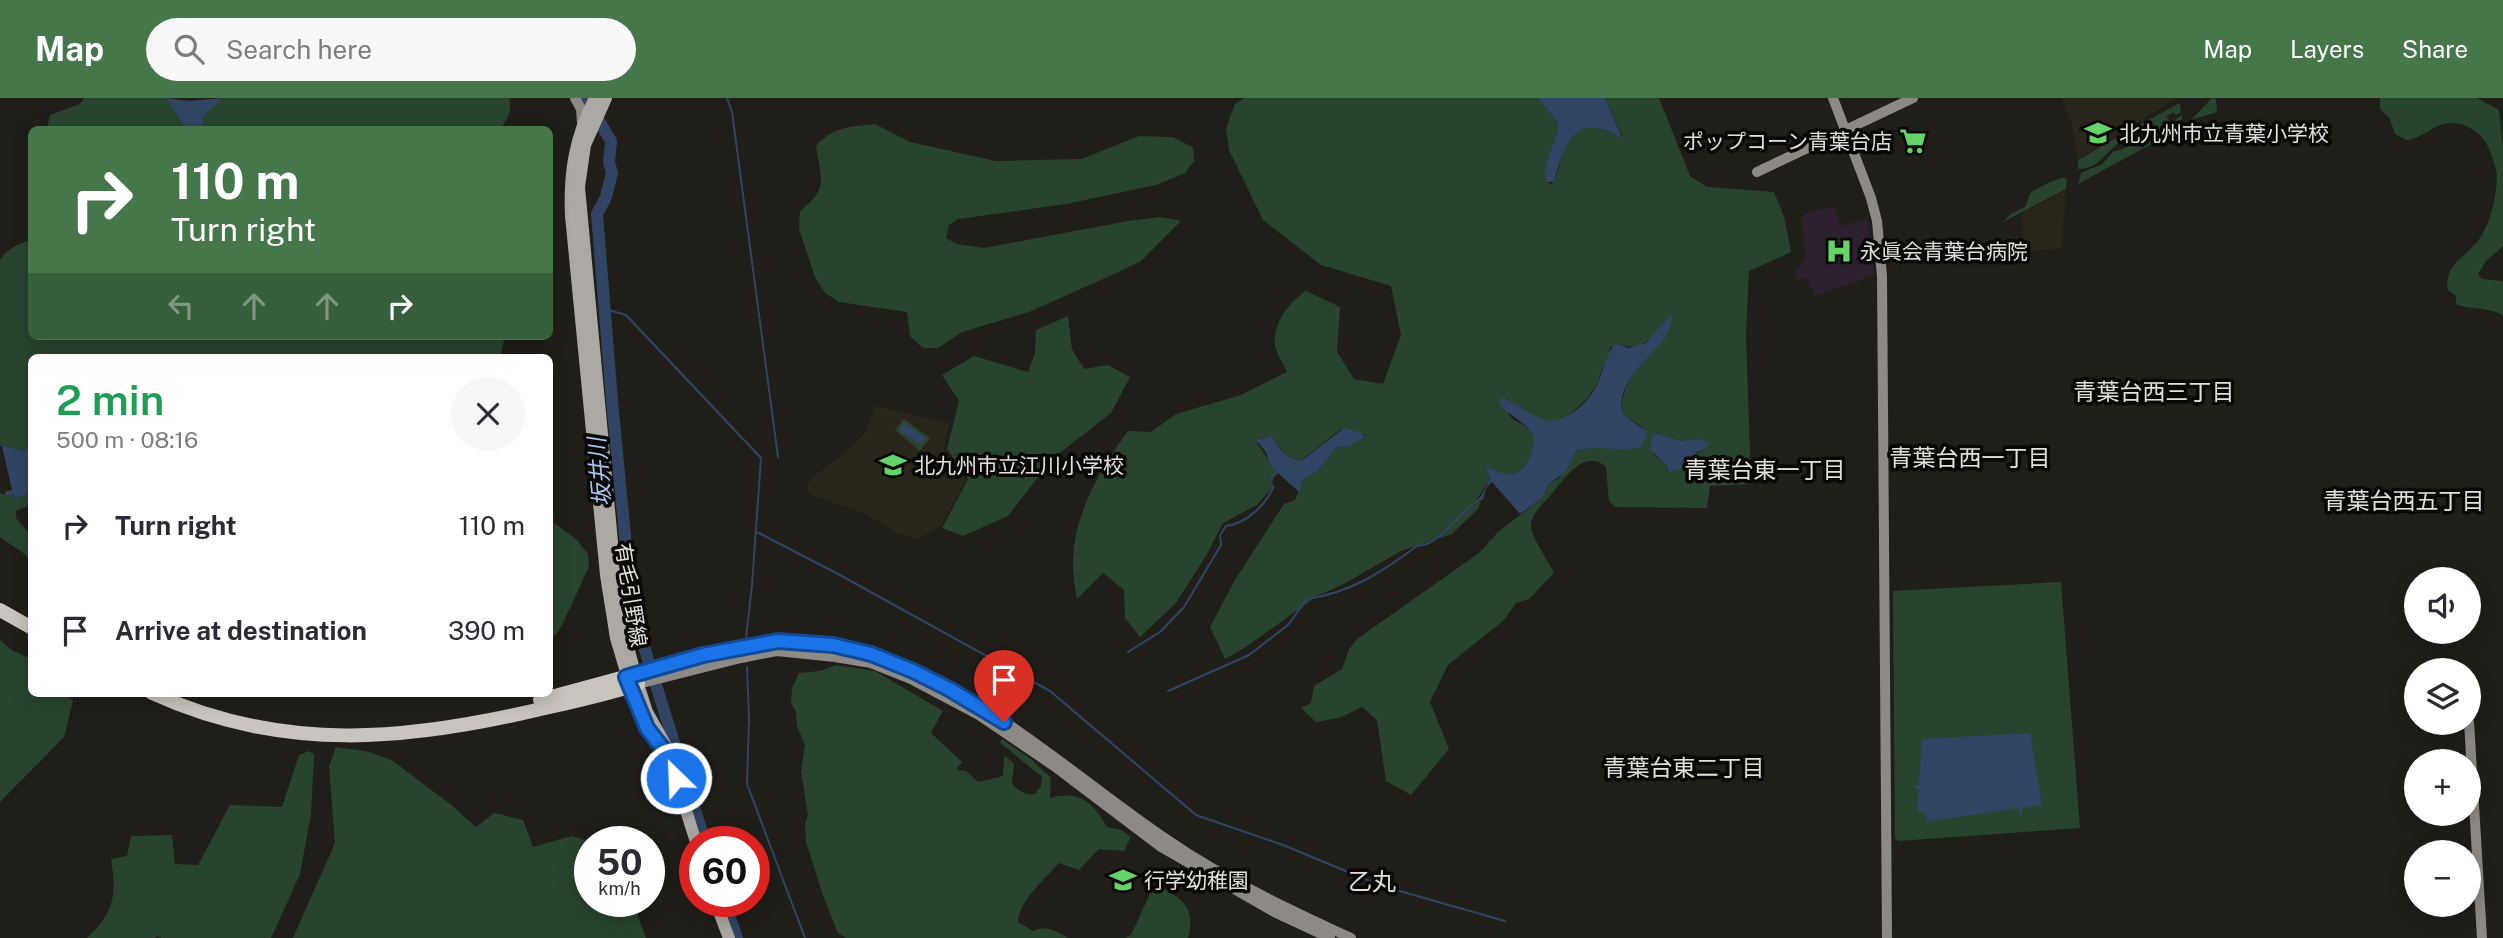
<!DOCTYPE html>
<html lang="en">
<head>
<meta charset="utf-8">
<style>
  :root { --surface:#fff; --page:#f7f7f7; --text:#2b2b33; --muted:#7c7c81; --accent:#45774b }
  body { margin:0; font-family:"Public Sans","Noto Sans JP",sans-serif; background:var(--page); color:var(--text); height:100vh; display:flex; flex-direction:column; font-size:26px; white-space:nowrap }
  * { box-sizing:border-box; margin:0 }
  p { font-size:23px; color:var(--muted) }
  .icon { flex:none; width:38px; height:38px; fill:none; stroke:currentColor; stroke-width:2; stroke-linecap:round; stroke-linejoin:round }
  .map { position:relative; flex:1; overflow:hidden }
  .details { position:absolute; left:28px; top:256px; width:525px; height:343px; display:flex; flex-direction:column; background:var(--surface); border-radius:10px; box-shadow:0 4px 18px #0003 }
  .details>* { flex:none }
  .top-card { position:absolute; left:28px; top:28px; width:525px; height:214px; border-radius:10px; box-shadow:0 4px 18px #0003; background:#45774b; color:#fff; overflow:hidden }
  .fabs { position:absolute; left:2404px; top:469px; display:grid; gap:14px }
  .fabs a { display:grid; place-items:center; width:77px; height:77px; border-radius:50%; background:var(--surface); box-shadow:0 4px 18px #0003; font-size:35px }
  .speed { position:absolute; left:574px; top:728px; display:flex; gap:14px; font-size:35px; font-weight:700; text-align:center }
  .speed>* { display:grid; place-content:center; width:91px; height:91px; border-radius:50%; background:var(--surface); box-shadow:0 4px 18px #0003; line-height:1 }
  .speed small { font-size:18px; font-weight:400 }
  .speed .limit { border:10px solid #d22; background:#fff; color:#111 }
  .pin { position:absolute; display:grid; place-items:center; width:60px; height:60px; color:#fff; margin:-72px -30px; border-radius:50% 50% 50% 0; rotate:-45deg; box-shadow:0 0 7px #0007 }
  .pin .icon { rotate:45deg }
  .me { position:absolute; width:77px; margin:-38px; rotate:336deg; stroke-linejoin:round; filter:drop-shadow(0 0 5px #0008) }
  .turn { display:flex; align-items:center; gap:24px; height:147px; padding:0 28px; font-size:32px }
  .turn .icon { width:91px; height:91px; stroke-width:2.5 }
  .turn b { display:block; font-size:49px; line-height:60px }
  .lanes { display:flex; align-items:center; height:66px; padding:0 28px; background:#0003; justify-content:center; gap:35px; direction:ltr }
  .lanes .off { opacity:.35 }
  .round { display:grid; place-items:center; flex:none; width:74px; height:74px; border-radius:37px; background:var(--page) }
  .summary { display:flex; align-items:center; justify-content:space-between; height:119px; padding:0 28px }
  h1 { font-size:42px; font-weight:600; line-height:52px; color:#1e9e55 }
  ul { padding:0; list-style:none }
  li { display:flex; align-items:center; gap:21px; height:105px; padding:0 28px }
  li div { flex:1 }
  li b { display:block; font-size:26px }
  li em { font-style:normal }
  header { display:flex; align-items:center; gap:42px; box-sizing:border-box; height:98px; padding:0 35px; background:var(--accent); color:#fff }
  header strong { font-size:33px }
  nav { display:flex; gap:38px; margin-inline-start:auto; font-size:24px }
  .search { width:490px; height:63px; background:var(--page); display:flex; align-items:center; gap:18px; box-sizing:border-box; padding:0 24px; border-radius:38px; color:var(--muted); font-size:26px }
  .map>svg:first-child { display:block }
  .built { fill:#28251a }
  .medical { fill:#2c202e }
  .green { fill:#28442e; fill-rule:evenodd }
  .water { fill:#314464 }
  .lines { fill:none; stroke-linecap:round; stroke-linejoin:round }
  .stream { stroke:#314464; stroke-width:2 }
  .river { stroke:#314464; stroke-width:12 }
  .secondary { stroke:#8d8a86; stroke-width:10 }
  .primary { stroke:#aca8a3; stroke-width:12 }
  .highway { stroke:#c9c4be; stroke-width:14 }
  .route-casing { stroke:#114b97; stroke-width:18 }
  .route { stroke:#1a73e8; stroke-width:12 }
  .labels { text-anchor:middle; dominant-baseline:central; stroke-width:7; stroke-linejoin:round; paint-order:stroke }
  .poi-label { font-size:21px; fill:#e1e0dc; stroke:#090806; text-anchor:start }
  .street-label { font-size:21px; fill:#e1e0dc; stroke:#090806 }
  .neighbourhood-label { font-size:23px; fill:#e1e0dc; stroke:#090806 }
  .water-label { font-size:23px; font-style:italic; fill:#a9c5f4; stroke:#090806 }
  .quarter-label { font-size:24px; fill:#e1e0dc; stroke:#090806 }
</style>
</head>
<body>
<header>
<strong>Map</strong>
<div class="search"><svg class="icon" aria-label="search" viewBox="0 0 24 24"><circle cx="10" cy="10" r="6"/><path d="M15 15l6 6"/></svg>Search here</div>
<nav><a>Map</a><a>Layers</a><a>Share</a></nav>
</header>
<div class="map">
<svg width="2503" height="840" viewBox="0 0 2503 840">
  <rect width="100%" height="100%" fill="#1f1e19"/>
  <g class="built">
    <polygon points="2061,0 2177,0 2078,61 2072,27"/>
    <polygon points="2066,92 2062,148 2060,151 2023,153 2022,115"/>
    <polygon points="875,308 949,325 944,351 966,381 940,430 916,441 897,435 864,415 814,398 807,393 806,389 813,379 840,359 865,335"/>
  </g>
  <polygon class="medical" points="1834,108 1840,128 1867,121 1874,175 1872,178 1815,198 1807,179 1798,183 1795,174 1806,158 1801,121 1804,116"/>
  <g class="green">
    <polygon points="84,0 166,0 187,31 47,32 50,17 80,6"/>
    <path d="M221,0H509C512,13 508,21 500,31H208L204,27L203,19Z"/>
    <path d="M1245,0H1538L1558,25C1558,46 1541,62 1546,84L1552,86C1565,67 1557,34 1591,28L1623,39L1605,0H1659L1690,78L1707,89L1774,94L1784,118L1791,154L1749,173L1746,236L1751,386L1710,388L1707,410L1616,409L1609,404L1606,369C1584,349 1563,383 1550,398C1543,406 1533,414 1531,425C1529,436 1549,464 1554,475L1529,501L1516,505L1503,523L1448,567L1430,604L1449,651L1411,697L1386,683L1377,622L1362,609L1339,620L1316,624L1301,610L1311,605L1314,588L1342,571L1349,551L1357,541L1479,455L1498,434L1541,401L1549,386L1559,380L1576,353L1586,350L1608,349L1642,329L1623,316C1615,293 1647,256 1663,241L1657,233C1646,246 1636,253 1620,246L1610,250C1610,261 1603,267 1600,276C1596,290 1590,298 1579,308C1572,314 1565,322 1556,323C1540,326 1518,310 1506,301C1507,305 1507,314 1509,317C1514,324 1526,326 1531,335C1538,347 1527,374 1512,376C1504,377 1493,372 1485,370L1490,381L1477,401L1480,404L1479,410L1452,436L1401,453L1342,487L1317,498L1246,549L1225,561L1210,529L1235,482L1284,406L1295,402L1303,381L1317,374L1336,350L1366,337L1341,331L1300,363C1280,358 1283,349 1270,338L1258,341L1257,346C1266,355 1268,365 1277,373L1271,380L1272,390L1257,407L1223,425L1207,456L1176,505L1140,539L1125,520L1124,492L1103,475L1077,501C1075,490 1073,479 1073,468C1072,419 1100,371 1128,333L1151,334L1176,316L1241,297L1287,274C1284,266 1276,255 1275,247C1273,225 1288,205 1306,193L1340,209L1337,254L1354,281L1383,286L1401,237L1391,188L1321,167L1263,122L1229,52L1226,30L1235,6ZM1656,335L1680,343L1697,341L1705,351L1667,372L1666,367L1653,356Z"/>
    <polygon points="2212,0 2216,1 2217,14 2191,22"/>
    <path d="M2380,0H2477L2499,12L2503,47V148L2485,164L2478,176L2482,181L2503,183V218C2490,208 2472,213 2456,206V198L2448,192C2443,166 2467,159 2480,140C2491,124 2499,90 2496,72C2495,65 2491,58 2489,51C2484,36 2467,25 2451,25C2434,25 2423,41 2406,42L2395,36L2390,21L2380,11Z"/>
    <polygon points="2180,5 2181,14 2176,17 2174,14 2166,18 2171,25 2182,17 2182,21 2159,34 2142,38 2139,27"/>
    <path d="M875,26L910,44L996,63L1082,61L1139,38L1172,39L1193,49L1194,63L1185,75L1156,87L1066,106L958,121L949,127L946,140L957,146L984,150L1128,123L1160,119L1181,123L1141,163L1112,177L1029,214L962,234L938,250H923L910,238L907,214L839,204L825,195L815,179L799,131L800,113C829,91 821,81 816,48C834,28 850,29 875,26Z"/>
    <path d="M2183,26L2186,27L2078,86L2081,75L2102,66L2114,53C2126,53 2129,44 2139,41C2155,37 2168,35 2183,26Z"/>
    <path d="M2133,30L2138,38C2107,41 2107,71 2078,71V62Z"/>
    <polygon points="2064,79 2067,81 2066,91 2003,124 2011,116 2025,109 2031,94 2048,85"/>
    <path d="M31,142L32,238H505L500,259H32L31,350L22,352L0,348V162C7,151 19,145 31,142Z"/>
    <polygon points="1068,218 1072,251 1084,271 1108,267 1130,279 1111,315 1052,361 1008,418 963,438 942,430 968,381 947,351 959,303 942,277 974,258 1028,274 1035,255 1036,232"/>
    <polygon points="904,321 930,340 920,353 895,332"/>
    <path d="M31,393V407L16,413V420L31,437V464L26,457L0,439V395L5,397L13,395L14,399C22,400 26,397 31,393Z"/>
    <polygon points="550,422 576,441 588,456 589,469 562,527 556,537 550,538"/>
    <polygon points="2061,484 2080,730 1899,743 1895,740 1893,493"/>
    <polygon points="0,542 12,552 31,561 32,595 63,595 73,603 64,639 0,704"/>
    <path d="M836,567L875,573L943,613L931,635L962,664L956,672L966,673L978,684L1003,678L1004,658L1013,664L1014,669L1012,685C1016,692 1027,698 1035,696L1041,688L1042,678C1025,667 1015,655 1000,645L1002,641L1031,661L1051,680L1050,700C1079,692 1093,704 1107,729L1121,732L1131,739L1124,753L1099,751L1079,772L1059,765C1045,781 1020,801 1018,824L1033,833C1045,826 1058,834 1068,840H846L838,835L823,798L806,744L805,725L808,717L801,674L805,647L797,628L796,614L791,605L792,590L799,575L820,573Z"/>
    <polygon points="336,649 370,654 393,663 450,706 476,729 494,715 523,722 533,749 572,738 587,743 620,744 590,744 590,803 635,803 638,819 646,840 293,840 335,745 329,669"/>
    <path d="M308,653L314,656L311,716L300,776L271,840H161L158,838L154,840H87C114,814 117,798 111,761L127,758L131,738L172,737L175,766L198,767L230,707L282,709L299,657Z"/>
    <path d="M1158,788C1183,800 1196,810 1188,840H1125L1131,837L1153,789Z"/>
  </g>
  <g class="water">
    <polygon points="166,0 190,3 222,0 203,19 204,27 208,31 187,32"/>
    <path d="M1538,0H1605L1623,41C1575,12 1565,43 1554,84H1546C1541,62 1558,46 1558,25Z"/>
    <path d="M1670,217L1672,218C1671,225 1669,233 1665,239C1651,259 1613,288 1623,316L1647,334L1642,348C1622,356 1598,345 1576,353L1565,374L1549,386L1541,401L1520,416L1492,384L1486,390L1483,401L1472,407L1481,398L1490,381L1485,368C1493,372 1503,377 1512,376C1527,374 1538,347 1531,335C1525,324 1510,318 1502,309L1499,304L1501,300C1512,302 1531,318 1545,322C1563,327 1586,306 1594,292C1601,280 1606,257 1614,247L1619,246L1629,250L1646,245Z"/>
    <polygon points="904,325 926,340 921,347 899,332"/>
    <path d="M1344,330L1362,335L1365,339L1347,349L1340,348L1336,350L1317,374L1303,381L1299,394L1278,375L1273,380L1272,386L1274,388L1272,390L1271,379L1276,373L1270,367L1266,354L1256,342L1270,338L1273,340C1281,352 1285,360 1301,363Z"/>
    <polygon points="1656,335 1680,343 1697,341 1710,345 1705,351 1697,354 1681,371 1669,374 1666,367 1650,352 1653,336"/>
    <path d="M2,348L22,352L31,350V393C26,397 22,400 14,399L13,396L5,397V394L12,392Z"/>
    <polygon points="2030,635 2042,707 2022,710 2022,717 2020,717 2018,710 1924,724 1927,719 1923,713 1917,715 1919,691 1914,690 1915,687 1919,687 1922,641"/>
  </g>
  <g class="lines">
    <g class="stream">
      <polyline points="727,0 732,14 778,359"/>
      <polyline points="605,211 626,217 761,360 752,487 746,540"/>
      <polyline points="757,434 838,476 1050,593 1196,717 1283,747 1382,788 1505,823"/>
      <path d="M1128,554L1160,534L1184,509L1221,447L1220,437L1226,428C1246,426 1265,407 1273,390"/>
      <polyline points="747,569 749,620 747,686 805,840"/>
      <path d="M1168,593L1249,557L1288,527L1307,501C1350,495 1382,474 1417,448C1440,447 1455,420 1472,407"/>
    </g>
    <g class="river">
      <polyline points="585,0 611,43 609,64 612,75 606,99 597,116 612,303 632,510 705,744"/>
      <polyline points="724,803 737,840"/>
    </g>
    <g class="secondary">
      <polyline points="575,0 581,11 582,26"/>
      <polyline points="1833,0 1871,100 1877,123 1882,178 1887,840"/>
      <polyline points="1757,74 1913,0"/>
      <path d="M636,576C676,564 740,542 780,543C939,546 1046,660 1169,743C1226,782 1288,811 1351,840"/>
      <polyline points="638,586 741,560 777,553 835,559 871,565 911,581 979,617 1054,668 1161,749 1276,815 1330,840"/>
      <polyline points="2469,624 2482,840"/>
    </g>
    <g class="primary">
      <path d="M595,0C575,39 569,74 571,118L606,477L616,540L630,587"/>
      <polyline points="606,0 585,47 579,89 615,476 625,538 638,586 647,614 665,646 696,744"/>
      <polyline points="715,803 729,840"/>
    </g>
    <g class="highway">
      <polyline points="0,512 32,530"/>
      <path d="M152,595C283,655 408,643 545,610C576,603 608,596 638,586"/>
      <polyline points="540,602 636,576"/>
    </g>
  </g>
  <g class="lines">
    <defs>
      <polyline id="route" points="676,680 668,657 647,630 626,579 703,557 778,543 833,547 871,556 913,573 949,591 1004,624"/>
    </defs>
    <use href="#route" class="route-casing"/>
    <use href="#route" class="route"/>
  </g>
  <defs>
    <symbol id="school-bare" viewBox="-9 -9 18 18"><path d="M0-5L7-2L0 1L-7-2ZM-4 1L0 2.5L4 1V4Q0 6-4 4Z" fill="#64d468" stroke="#090806" stroke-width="2.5" paint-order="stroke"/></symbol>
    <symbol id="supermarket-bare" viewBox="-9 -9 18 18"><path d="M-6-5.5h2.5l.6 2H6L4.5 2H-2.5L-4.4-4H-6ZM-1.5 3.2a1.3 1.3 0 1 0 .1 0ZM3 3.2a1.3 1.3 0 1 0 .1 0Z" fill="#64d468" stroke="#090806" stroke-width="2.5" paint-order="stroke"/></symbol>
    <symbol id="hospital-bare" viewBox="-9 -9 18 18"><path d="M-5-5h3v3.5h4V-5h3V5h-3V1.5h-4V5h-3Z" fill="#64d468" stroke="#090806" stroke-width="2.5" paint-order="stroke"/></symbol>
  </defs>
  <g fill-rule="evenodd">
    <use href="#school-bare" x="2079" y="16" width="38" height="38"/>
    <use href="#supermarket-bare" x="1894" y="24" width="38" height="38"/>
    <use href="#hospital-bare" x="1820" y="134" width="38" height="38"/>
    <use href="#school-bare" x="874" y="348" width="38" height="38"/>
    <use href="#school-bare" x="1104" y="763" width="38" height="38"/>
  </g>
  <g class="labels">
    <g class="poi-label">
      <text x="2119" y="35">北九州市立青葉小学校</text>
      <text x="1892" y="43" text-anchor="end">ポップコーン青葉台店</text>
      <text x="1860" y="153">永眞会青葉台病院</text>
      <text x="914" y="367">北九州市立江川小学校</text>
      <text x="1144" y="782">行学幼稚園</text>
    </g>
    <g class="street-label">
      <text transform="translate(631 497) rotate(81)">有毛引野線</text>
    </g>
    <g class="neighbourhood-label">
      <text x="2154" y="293">青葉台西三丁目</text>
      <text x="1970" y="359">青葉台西一丁目</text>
      <text x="1765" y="371">青葉台東一丁目</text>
      <text x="2404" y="402">青葉台西五丁目</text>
      <text x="1684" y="669">青葉台東二丁目</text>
    </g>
    <g class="water-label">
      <text transform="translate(599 374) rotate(-95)">坂井川</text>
    </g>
    <g class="quarter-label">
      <text x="1372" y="783">乙丸</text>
    </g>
  </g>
</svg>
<div class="fabs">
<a><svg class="icon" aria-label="sound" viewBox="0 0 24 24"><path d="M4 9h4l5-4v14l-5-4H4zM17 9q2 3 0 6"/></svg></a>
<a><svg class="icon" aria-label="layers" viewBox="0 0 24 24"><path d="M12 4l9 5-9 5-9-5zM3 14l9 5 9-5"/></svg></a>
<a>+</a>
<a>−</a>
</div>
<div class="speed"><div>50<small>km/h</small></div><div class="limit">60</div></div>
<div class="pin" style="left:1004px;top:624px;background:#d93025"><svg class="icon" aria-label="arrive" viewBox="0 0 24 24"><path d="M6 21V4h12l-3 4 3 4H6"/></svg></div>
<svg class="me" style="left:676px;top:680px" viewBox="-20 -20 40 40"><circle r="17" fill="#1a73e8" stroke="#fff" stroke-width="3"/><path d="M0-11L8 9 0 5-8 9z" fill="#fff"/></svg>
<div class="top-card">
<div class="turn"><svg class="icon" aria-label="right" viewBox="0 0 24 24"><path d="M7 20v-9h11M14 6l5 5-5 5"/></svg><div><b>110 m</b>Turn right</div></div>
<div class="lanes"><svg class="icon off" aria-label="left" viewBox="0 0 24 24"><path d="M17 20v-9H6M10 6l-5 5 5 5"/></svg><svg class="icon off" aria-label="ahead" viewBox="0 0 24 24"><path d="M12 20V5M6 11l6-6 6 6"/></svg><svg class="icon off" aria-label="ahead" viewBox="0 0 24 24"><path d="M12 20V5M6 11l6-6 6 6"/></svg><svg class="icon" aria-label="right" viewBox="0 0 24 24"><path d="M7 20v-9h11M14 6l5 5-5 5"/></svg></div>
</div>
<section class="details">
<div class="summary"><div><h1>2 min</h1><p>500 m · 08:16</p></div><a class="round"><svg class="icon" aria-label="close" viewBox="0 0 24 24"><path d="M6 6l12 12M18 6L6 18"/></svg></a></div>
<ul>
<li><svg class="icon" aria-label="right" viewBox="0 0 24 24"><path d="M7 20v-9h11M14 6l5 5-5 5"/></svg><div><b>Turn right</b></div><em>110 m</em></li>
<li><svg class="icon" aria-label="arrive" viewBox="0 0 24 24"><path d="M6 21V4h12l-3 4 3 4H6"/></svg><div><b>Arrive at destination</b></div><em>390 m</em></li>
</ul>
</section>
</div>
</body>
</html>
